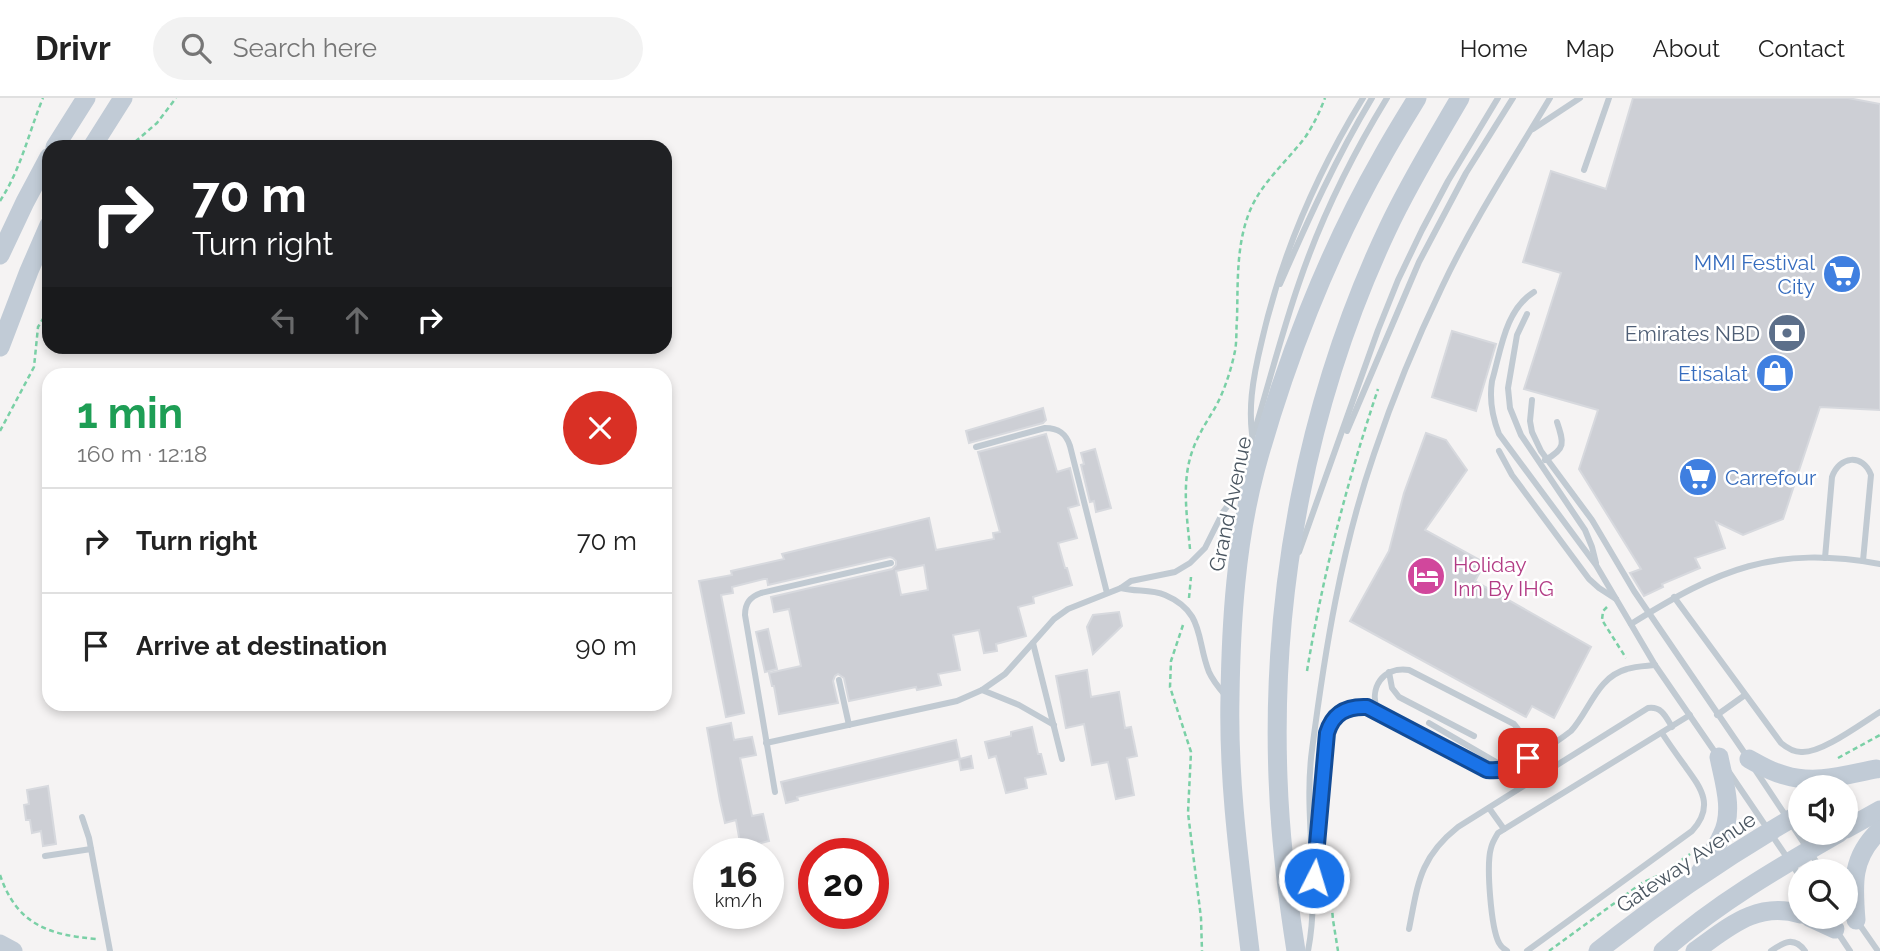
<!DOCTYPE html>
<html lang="en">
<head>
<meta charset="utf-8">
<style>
  :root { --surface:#fff; --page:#f2f2f2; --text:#222; --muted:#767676; --line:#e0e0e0 }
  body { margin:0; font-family:Raleway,sans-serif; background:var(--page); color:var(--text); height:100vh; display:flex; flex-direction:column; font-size:26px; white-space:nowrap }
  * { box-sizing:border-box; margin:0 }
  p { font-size:23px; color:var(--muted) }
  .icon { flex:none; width:38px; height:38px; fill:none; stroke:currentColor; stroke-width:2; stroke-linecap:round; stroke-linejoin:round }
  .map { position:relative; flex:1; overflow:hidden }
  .drawer { position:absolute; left:42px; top:270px; width:630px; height:343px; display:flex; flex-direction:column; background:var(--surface); border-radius:21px; box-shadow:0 4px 10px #0003 }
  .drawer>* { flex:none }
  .top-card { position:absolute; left:42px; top:42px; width:630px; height:214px; border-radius:21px; box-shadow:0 4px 10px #0003; background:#202124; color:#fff; overflow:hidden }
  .fabs { position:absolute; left:1788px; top:677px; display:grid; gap:14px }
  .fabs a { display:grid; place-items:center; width:70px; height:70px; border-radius:50%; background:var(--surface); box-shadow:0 4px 10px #0003; font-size:35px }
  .speed { position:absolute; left:693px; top:740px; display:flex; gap:14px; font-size:35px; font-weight:700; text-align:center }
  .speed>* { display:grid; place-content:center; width:91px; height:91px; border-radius:50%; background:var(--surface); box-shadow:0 4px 10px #0003; line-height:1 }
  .speed small { font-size:18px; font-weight:400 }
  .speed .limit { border:10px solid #d22; background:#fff; color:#111 }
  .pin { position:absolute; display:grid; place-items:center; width:60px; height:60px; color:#fff; margin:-30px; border-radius:14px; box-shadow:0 4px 10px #0006 }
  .me { position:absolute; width:77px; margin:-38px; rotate:5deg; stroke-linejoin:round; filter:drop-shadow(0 0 5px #0008) }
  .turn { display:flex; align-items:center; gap:24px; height:147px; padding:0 35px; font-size:32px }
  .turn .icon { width:91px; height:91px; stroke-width:2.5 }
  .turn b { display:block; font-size:49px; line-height:60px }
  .lanes { display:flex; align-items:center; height:66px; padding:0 35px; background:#0003; justify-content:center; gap:35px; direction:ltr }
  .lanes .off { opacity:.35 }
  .round { display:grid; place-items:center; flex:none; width:74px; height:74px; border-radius:37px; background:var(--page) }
  .headline { display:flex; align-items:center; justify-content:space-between; height:119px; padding:0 35px }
  h1 { font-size:42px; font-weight:700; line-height:52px; color:#1e9e55 }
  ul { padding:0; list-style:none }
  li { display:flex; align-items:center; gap:21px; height:105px; padding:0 35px; border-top:2px solid var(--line) }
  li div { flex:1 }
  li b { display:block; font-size:26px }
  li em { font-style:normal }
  header { display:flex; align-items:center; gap:42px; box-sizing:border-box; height:98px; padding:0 35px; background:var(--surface); border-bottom:2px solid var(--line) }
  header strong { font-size:33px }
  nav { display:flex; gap:38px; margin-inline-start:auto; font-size:24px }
  .search { width:490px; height:63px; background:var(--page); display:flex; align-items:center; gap:18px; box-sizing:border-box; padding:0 24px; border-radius:38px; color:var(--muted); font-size:26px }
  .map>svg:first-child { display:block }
  .building { fill:#cdcfd5; stroke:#d7d9de; stroke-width:2; fill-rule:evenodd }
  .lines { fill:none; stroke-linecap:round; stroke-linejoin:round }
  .path { stroke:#7ad0a6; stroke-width:2.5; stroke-dasharray:5 3.5; stroke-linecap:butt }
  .lane { stroke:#c1cad2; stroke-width:6 }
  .secondary { stroke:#c1cbd6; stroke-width:19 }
  .route-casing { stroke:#114b97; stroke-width:18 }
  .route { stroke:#1a73e8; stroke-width:12 }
  .labels { text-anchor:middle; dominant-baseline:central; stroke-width:5; stroke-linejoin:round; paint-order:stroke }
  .shop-label { font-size:21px; fill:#366cbe; stroke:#fff; text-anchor:end }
  .service-label { font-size:21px; fill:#4e5e75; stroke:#fff; text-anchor:end }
  .street-label { font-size:21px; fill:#4a5661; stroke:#fff }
  .hotel-label { font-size:21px; fill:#b23c85; stroke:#fff; text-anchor:start }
</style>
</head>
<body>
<header>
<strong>Drivr</strong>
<div class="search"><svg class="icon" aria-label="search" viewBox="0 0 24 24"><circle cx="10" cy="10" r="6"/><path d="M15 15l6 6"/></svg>Search here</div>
<nav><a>Home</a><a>Map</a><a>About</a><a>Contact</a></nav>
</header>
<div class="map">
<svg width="1880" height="853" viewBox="0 0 1880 853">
  <rect width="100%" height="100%" fill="#f5f3f3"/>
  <g class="building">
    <polygon points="1633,0 1848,0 1880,6 1880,312 1820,309 1783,421 1743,437 1716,424 1725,450 1695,460 1700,470 1662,486 1663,489 1644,498 1630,475 1641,471 1579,371 1598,312 1524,291 1561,175 1523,164 1551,73 1606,91"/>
    <polygon points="1452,233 1496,246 1476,313 1432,299"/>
    <polygon points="1043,310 1046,322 1043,325 969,345 966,333"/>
    <polygon points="1426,335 1446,342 1467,372 1425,432 1485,465 1475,483 1591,549 1554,620 1532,608 1526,619 1350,523 1389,453 1404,395"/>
    <path d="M1046,336L1057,374L1070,370L1079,407L1068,410L1077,440L1058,445L1065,470H1067L1072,487L1033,499L1034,505L1018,509L1026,538L996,546L997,553L984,555L979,532L953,537L960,572L938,576L941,587L917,592L916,589L849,603L844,580L838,576L835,578L833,583L838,605L779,616L774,588H772L769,575L801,568L789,511L774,514L771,499L892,471L896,467V463L893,460L890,459L768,487L767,481H764L732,489L733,495L721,497L744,615L726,619L699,483L732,477L731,473L784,461L782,456L929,420L936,452L994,441L993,435L1000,434L978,354ZM924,467L928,492L901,497L896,473Z"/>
    <polygon points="1095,351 1111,410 1096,414 1094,403 1090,404 1081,367 1084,366 1081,355"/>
    <polygon points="1119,514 1122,528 1093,556 1087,529 1093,517"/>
    <polygon points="768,531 777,571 765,574 756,534"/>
    <polygon points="1087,572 1091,599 1119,594 1125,630 1131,629 1137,658 1127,660 1134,697 1116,701 1108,664 1092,667 1084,626 1066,630 1056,578"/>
    <polygon points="731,625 734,642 752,639 756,657 740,660 752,718 763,716 769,743 757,746 759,756 742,756 736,722 725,725 720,703 707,630"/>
    <polygon points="1032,629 1038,656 1041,656 1046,676 1025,680 1027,690 1006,695 996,658 989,660 985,644 1011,638 1011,634"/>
    <polygon points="956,642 960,661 971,658 973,670 961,672 959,661 797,699 798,702 786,705 781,684"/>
    <polygon points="48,688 56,746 43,748 41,733 32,735 30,722 26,722 24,707 29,706 27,692"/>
  </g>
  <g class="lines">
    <g class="path">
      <polyline points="129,49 157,25 176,0"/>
      <path d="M0,103C22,69 28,36 43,0"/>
      <polyline points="0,333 34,269 38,229 49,211"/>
      <path d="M1190,451C1187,418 1181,383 1193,351C1199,335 1208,322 1216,308C1225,291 1231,272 1235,253C1237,242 1236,231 1237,221C1238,185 1236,149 1249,115C1261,84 1287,64 1306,38C1314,26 1320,13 1325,0"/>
      <polyline points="1189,500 1191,479"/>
      <polyline points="1607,509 1603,513 1602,522 1626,560"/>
      <polyline points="1183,527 1171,563 1170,589 1191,654 1188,715 1201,820 1202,853"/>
      <path d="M1307,573C1323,476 1347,384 1378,291"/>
      <polyline points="1532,631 1538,644"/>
      <polyline points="1838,660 1880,637"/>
      <polyline points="1328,764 1333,822 1338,853"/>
      <path d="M0,777C17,827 49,837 97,841"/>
      <polyline points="1549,853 1642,785 1662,776 1690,756"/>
    </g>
    <g class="lane">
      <polyline points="1533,31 1580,0"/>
      <polyline points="1584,72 1609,0"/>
      <path d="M1280,186C1308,122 1336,60 1372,0"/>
      <path d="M1534,194C1505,212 1501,252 1492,283C1489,302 1492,318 1499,336L1596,467L1655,567L1717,657"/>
      <polyline points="1527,216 1517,237 1508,290 1510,310 1521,337 1585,432 1592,449 1596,465"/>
      <polyline points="1532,302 1530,323 1532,334 1541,353 1592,422 1634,493 1748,660"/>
      <polyline points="1347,333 1419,164 1466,75 1513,0"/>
      <path d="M1254,335C1269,285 1282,234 1299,185C1321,120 1351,59 1387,0"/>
      <path d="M976,349L1045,330C1058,330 1066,335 1070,348L1107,495"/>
      <path d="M1255,353C1246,315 1253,279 1262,242C1282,155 1317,75 1363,0"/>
      <polyline points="1499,353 1512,377 1589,481 1599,490 1616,501"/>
      <path d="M1545,362C1566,351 1564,345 1557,324"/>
      <polyline points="1299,454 1378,232 1398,182 1422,132 1448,83 1498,0"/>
      <path d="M1825,460L1832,379C1839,358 1863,355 1871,377L1863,463"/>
      <path d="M1121,490C1136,494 1151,491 1165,497C1205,514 1196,542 1209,574C1213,583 1219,590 1225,597"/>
      <path d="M1674,499L1781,645C1787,650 1793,654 1801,654C1821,656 1862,625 1880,614"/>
      <path d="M1631,526C1719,471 1774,447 1880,466"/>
      <polyline points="1033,545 1062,661"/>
      <polyline points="1389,574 1392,590 1399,599 1474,638"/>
      <polyline points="839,582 849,627"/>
      <polyline points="982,592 1019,607 1054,627"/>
      <path d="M1378,614C1368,590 1383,568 1409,572L1514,626C1524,637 1526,650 1518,664"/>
      <polyline points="1717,617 1745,597"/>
      <polyline points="1429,625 1508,671"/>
      <polyline points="766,645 957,603 982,592 1005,576 1054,521 1068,511 1121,490 1131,483 1175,474 1190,465 1205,450 1223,414 1245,385"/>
      <polyline points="1756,673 1823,774"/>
      <polyline points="1729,674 1801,780"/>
      <path d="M775,694L745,517C745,505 750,499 761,495L891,465"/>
      <polyline points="1489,710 1504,731"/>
      <polyline points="82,719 89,740 110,853"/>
      <polyline points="45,758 91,751"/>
      <path d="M1315,770L1327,635C1333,615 1347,608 1367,609L1480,670C1487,673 1494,674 1502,672C1519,669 1557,644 1571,633C1590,612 1597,579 1627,571C1636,568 1646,568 1655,567"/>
      <polyline points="1857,823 1878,853"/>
      <path d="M1409,831C1418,786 1419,760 1458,729L1648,610C1662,608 1666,619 1672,629"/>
      <polyline points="1836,832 1850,853"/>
      <path d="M1308,853C1321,787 1303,718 1312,652C1325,552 1341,452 1374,356C1393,299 1416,243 1442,189C1473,123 1513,62 1550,0"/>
      <path d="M1507,853C1503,850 1501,849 1499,845C1491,830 1486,767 1491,750C1492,745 1495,740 1498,735L1690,617"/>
      <path d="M1527,853L1692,733C1715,708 1701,690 1685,668C1677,657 1669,646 1662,635"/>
      <path d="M1771,853C1784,844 1794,838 1805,853"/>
    </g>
    <g class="secondary">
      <polyline points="55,49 86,0"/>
      <polyline points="92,49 123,0"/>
      <polyline points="0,157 25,104 49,59"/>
      <polyline points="0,249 29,173 49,127"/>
      <path d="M1749,661C1760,667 1771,674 1784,677C1815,687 1845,677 1876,671"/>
      <polyline points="1846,731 1880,712"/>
      <path d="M1699,776C1707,763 1716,751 1722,737C1734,713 1724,684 1719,659"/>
      <polyline points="1809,819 1835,831"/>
      <path d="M1856,822C1853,786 1851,759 1880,732"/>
      <polyline points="0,846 13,853"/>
      <path d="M1250,853C1240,769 1228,684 1230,599C1231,524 1236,446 1255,373C1284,267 1327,155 1382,59C1393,39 1405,20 1417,0"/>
      <path d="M1296,853C1287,796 1280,738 1278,680C1271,492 1308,299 1388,130C1409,85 1435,43 1460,0"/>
      <path d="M1598,853C1662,802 1730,756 1801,715"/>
      <path d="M1663,853C1716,806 1778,770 1839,735"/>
      <path d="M1695,853C1729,829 1756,803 1801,816"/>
    </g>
  </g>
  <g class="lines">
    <defs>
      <path id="route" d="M1314,780L1327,635C1333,615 1347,608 1367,609L1487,672C1503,674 1514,668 1528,660"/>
    </defs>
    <use href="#route" class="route-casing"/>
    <use href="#route" class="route"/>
  </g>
  <defs>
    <symbol id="supermarket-disc" viewBox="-11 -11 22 22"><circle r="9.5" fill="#3f7fe0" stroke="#fff"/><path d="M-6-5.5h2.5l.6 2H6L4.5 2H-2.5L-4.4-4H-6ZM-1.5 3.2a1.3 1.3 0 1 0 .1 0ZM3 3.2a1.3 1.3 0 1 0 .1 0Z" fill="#fff"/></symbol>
    <symbol id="bank-disc" viewBox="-11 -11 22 22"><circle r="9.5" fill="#5c6f8a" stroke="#fff"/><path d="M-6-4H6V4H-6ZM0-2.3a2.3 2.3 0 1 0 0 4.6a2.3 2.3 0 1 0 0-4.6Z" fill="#fff"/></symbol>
    <symbol id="shop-disc" viewBox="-11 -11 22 22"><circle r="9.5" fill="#3f7fe0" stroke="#fff"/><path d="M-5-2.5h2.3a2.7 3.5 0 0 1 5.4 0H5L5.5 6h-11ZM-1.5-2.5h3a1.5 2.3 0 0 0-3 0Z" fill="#fff"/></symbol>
    <symbol id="hotel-disc" viewBox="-11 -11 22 22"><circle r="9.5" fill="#d1479c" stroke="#fff"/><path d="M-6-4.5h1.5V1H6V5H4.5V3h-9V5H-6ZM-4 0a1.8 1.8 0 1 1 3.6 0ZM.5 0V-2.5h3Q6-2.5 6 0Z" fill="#fff"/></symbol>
  </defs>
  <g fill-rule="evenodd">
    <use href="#supermarket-disc" x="1820" y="154" width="44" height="44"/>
    <use href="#bank-disc" x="1765" y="213" width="44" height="44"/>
    <use href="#shop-disc" x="1753" y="253" width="44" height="44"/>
    <use href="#supermarket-disc" x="1676" y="357" width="44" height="44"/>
    <use href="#hotel-disc" x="1404" y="456" width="44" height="44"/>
  </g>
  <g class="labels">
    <g class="shop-label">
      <text x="1815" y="164">MMI Festival<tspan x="1815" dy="24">City</tspan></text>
      <text x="1748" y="275">Etisalat</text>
      <text x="1725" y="379" text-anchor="start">Carrefour</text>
    </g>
    <g class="service-label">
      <text x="1760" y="235">Emirates NBD</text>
    </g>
    <g class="street-label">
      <text transform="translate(1230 406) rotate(-78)">Grand Avenue</text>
      <text transform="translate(1686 764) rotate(-34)">Gateway Avenue</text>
    </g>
    <g class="hotel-label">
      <text x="1453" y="466">Holiday<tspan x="1453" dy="24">Inn By IHG</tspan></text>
    </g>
  </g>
</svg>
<div class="fabs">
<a><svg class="icon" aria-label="sound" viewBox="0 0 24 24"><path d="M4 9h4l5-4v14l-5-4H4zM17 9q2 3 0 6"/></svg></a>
<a><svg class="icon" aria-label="search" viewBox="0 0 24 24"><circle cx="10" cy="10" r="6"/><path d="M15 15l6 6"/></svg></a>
</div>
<div class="speed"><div>16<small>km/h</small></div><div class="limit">20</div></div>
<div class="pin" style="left:1528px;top:660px;background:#d93025"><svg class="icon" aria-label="arrive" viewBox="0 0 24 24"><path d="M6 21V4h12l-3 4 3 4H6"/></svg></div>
<svg class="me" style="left:1314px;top:780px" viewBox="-20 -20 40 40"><circle r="17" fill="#1a73e8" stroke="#fff" stroke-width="3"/><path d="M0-11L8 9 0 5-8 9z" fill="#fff"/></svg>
<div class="top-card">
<div class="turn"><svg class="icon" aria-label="right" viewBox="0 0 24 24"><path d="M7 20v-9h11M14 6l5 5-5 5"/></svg><div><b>70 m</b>Turn right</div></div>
<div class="lanes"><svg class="icon off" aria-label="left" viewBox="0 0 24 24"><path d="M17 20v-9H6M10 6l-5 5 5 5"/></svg><svg class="icon off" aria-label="ahead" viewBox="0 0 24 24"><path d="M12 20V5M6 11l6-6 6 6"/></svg><svg class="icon" aria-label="right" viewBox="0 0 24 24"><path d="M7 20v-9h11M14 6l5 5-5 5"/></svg></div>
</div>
<section class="drawer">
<div class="headline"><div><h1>1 min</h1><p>160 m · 12:18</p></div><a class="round" style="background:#d93025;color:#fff"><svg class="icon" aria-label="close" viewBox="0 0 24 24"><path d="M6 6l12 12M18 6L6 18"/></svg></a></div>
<ul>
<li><svg class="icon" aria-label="right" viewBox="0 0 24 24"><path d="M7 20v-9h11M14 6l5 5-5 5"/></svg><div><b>Turn right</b></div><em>70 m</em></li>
<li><svg class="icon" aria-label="arrive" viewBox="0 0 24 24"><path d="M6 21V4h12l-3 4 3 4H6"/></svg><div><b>Arrive at destination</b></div><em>90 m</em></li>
</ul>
</section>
</div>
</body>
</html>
